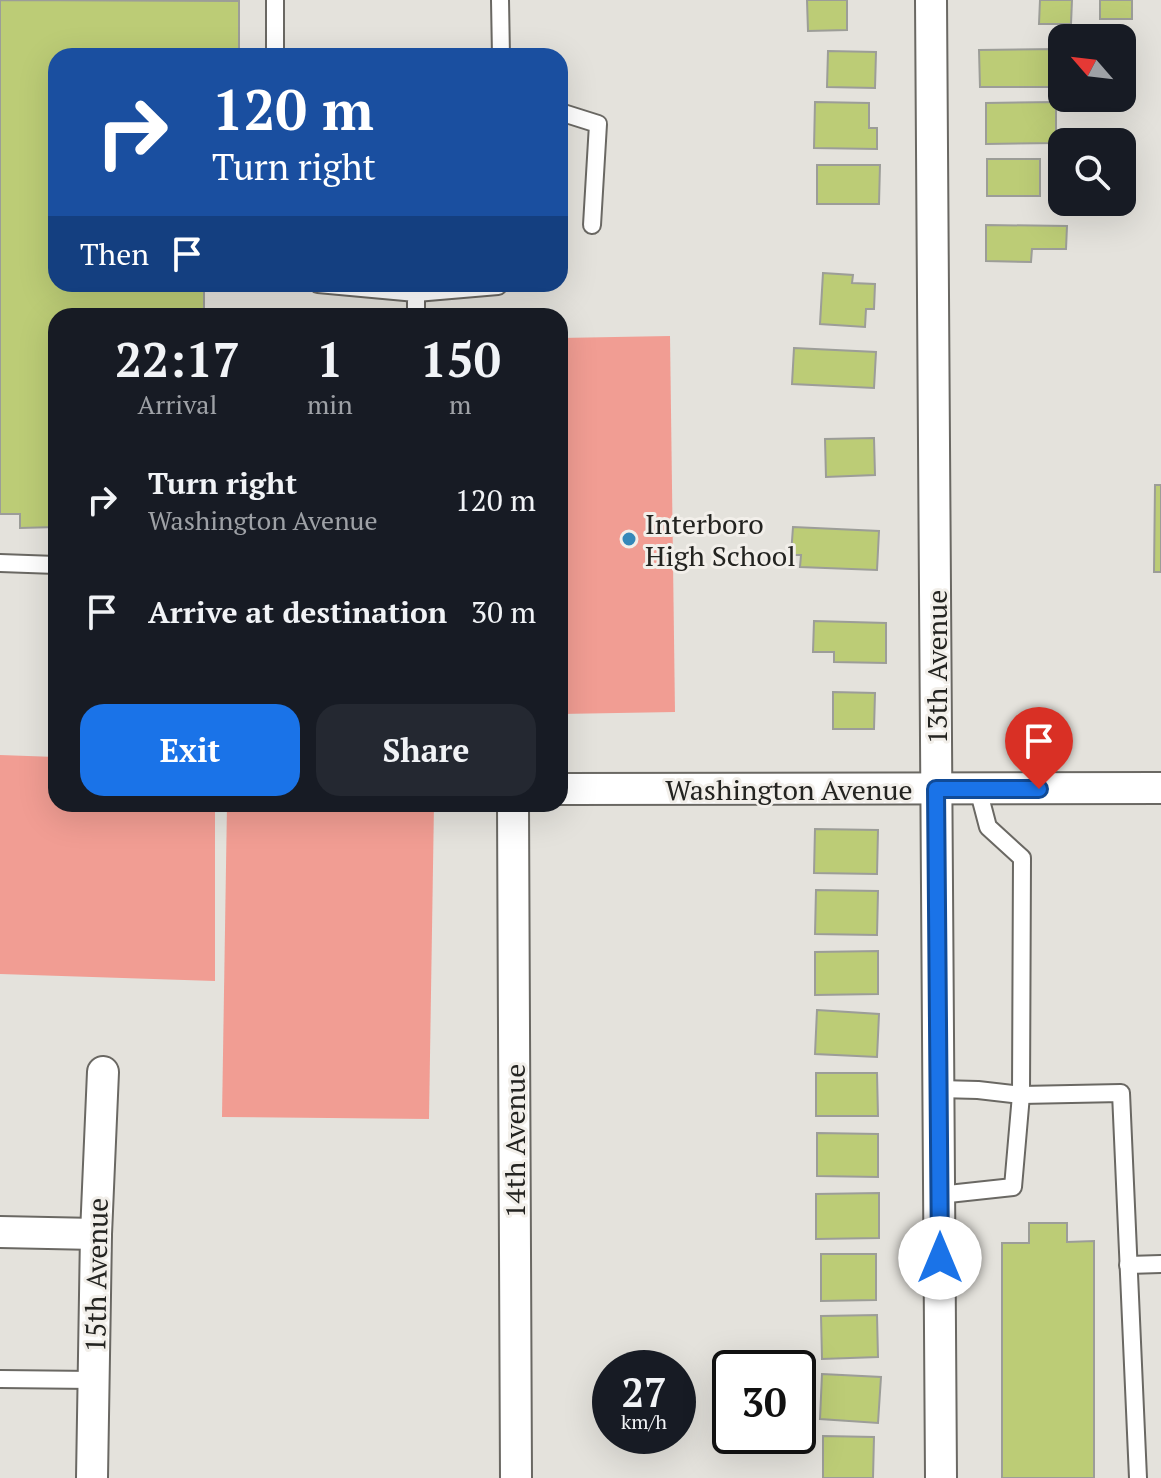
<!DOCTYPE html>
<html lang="en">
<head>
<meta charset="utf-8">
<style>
  :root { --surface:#171b24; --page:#242831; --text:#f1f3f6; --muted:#9ea1a6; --accent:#1a73e8 }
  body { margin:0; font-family:"PT Serif",serif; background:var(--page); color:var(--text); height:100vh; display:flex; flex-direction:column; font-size:30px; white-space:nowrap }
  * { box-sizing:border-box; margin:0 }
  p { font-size:26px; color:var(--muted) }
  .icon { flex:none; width:44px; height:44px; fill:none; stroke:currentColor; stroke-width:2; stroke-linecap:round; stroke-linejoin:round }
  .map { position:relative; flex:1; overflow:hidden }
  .sheet { position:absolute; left:48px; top:308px; width:520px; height:504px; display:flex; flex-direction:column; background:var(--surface); border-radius:24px; box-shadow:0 8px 32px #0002 }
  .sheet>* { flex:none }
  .top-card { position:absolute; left:48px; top:48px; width:520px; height:244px; border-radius:24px; box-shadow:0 8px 32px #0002; background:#1a4fa0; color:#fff; overflow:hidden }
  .needle { width:52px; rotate:298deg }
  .tools { position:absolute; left:1048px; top:24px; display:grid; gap:16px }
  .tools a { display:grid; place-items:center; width:88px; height:88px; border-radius:16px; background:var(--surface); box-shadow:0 8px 32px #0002; font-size:40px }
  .speed { position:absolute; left:592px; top:1350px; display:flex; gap:16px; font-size:40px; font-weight:700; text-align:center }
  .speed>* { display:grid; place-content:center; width:104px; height:104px; border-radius:50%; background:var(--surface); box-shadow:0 8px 32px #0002; line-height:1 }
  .speed small { font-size:20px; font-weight:400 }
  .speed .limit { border:4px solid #111; border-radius:12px; background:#fff; color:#111 }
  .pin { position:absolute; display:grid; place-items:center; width:68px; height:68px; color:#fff; margin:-82px -34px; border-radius:50% 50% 50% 0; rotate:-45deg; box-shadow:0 0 8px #0007 }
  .pin .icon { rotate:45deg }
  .me { position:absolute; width:88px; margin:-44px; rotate:0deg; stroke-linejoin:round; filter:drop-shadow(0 0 6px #0008) }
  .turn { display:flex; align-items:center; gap:28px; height:168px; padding:0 32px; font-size:36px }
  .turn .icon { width:104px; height:104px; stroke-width:2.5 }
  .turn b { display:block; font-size:56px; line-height:68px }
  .then { display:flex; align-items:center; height:76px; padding:0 32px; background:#0003; gap:16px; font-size:30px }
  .eta { display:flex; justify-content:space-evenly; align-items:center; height:136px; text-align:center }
  .eta b { font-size:48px; font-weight:600; line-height:56px }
  .action { display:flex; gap:16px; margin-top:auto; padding:16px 32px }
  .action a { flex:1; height:92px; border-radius:24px; background:var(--accent); color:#fff; font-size:32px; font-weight:600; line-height:92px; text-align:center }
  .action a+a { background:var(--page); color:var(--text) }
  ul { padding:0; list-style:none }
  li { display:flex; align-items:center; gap:24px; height:112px; padding:0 32px }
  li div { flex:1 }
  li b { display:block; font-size:30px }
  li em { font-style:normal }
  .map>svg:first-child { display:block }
  .green { fill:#f19d93 }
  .building { fill:#bccc76; stroke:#9c9d98; stroke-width:2 }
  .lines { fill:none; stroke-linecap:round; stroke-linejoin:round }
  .service-casing { stroke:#6a6863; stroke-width:20 }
  .minor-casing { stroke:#6a6863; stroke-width:34 }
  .service { stroke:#fff; stroke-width:16 }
  .minor { stroke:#fff; stroke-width:30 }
  .route-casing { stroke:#114b97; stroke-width:20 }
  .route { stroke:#1a73e8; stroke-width:14 }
  .poi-dot { fill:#3588b9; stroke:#f2efea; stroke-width:3 }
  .labels { text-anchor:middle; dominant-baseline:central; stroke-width:6; stroke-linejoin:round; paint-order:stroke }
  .poi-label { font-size:28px; fill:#232320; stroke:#f2efea; text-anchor:start }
  .street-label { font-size:28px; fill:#232320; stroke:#f2efea }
</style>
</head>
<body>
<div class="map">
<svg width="1161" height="1478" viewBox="0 0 1161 1478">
  <rect width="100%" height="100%" fill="#e4e2dc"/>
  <g class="green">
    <polygon points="670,336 675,712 560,714 560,338"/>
    <polygon points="0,755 56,757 56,804 215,804 215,981 0,974"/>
    <polygon points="227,804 434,804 429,1119 222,1117"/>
  </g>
  <g class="building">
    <polygon points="0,0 239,1 239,56 56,56 56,284 204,284 204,316 56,316 56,527 20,528 20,514 0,514"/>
    <polygon points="807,0 847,0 847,30 808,31"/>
    <polygon points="1040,0 1072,0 1071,24 1039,24"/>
    <rect x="1100" y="0" width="32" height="19"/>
    <polygon points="1059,49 1058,60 1050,60 1050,87 980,87 979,50"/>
    <polygon points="828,51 876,52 875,88 827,87"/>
    <polygon points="815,102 869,103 869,128 877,128 877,149 814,148"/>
    <polygon points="1056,102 1056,143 986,144 986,103"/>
    <rect x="987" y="159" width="53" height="37"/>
    <polygon points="817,165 880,165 879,204 817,204"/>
    <polygon points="986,225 1067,226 1066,249 1032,249 1031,262 986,261"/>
    <polygon points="823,273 853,275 852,283 875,284 874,309 866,309 865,327 820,324"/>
    <polygon points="794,348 876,352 874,388 792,384"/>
    <polygon points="874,438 875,475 826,477 825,439"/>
    <polygon points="1155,485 1161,485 1161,572 1154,572"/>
    <polygon points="793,527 879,531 877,570 800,567 801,555 791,555"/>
    <polygon points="814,621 886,623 886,663 834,662 834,652 813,652"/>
    <polygon points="833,692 875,693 874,729 833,729"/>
    <polygon points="815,829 878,830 877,874 814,873"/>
    <polygon points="816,890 878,891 877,935 815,934"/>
    <polygon points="878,951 878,994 815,995 815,952"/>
    <polygon points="817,1010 879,1014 877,1057 815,1054"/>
    <polygon points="816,1073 877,1073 878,1116 816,1116"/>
    <polygon points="817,1133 878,1134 878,1177 817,1176"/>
    <polygon points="879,1193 879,1238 816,1239 816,1194"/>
    <polygon points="1029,1223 1067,1223 1067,1242 1094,1241 1094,1478 1002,1478 1002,1243 1029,1243"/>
    <polygon points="821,1254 876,1254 876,1300 821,1301"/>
    <polygon points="877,1315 878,1357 822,1359 821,1316"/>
    <polygon points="822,1374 881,1377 878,1423 820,1419"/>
    <polygon points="823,1436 874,1437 873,1478 823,1478"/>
  </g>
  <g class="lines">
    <defs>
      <g id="service">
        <polyline points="500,0 501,56"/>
        <polyline points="275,56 275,0"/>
        <polyline points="560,112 598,124 592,225"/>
        <polyline points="318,284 416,293 416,316"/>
        <polyline points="416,293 498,286 498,284"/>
        <polyline points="0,563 56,565"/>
        <polyline points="939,1089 978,1090 1021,1095 1121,1093 1138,1478"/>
        <polyline points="939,1195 1013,1187 1021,1095 1022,858 988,827 978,789"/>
        <polyline points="1128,1265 1161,1264"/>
        <polyline points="0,1379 94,1380"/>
      </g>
      <g id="minor">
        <polyline points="931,0 941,1478"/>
        <polyline points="560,789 1161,788"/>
        <polyline points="513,804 516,1478"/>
        <polyline points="0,1232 96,1234"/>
        <polyline points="92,1478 96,1234 103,1072"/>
      </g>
    </defs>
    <use href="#service" class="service-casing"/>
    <use href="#minor" class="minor-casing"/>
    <use href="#service" class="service"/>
    <use href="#minor" class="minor"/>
  </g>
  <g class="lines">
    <defs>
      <polyline id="route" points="940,1258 936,789 1039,789"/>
    </defs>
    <use href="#route" class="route-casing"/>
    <use href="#route" class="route"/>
  </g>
  <circle class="poi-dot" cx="629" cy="539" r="8"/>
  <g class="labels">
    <g class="poi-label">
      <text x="645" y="523">Interboro<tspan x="645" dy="32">High School</tspan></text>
    </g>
    <g class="street-label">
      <text transform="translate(936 667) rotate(-90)">13th Avenue</text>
      <text x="789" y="789">Washington Avenue</text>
      <text transform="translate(514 1141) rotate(-90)">14th Avenue</text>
      <text transform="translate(96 1275) rotate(-89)">15th Avenue</text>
    </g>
  </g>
</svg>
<div class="tools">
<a><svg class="needle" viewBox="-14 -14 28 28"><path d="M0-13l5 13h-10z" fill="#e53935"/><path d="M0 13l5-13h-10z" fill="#9ea1a6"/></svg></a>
<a><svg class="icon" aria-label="search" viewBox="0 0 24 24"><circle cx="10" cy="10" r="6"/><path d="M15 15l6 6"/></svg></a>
</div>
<div class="speed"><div>27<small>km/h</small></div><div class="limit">30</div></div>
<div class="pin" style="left:1039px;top:789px;background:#d93025"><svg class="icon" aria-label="arrive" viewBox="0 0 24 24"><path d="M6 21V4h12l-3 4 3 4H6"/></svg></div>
<svg class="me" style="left:940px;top:1258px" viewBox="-20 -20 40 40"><circle r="19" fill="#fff"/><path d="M0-13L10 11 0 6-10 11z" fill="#1a73e8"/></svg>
<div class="top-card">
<div class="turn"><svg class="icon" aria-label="right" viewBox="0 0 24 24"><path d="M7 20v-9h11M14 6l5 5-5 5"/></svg><div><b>120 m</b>Turn right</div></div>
<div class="then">Then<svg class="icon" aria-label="arrive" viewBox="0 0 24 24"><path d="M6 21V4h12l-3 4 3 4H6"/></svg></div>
</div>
<section class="sheet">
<div class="eta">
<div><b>22:17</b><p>Arrival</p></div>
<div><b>1</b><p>min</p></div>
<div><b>150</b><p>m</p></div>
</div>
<ul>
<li><svg class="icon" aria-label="right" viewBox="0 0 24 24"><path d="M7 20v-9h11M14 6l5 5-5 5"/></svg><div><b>Turn right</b><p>Washington Avenue</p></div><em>120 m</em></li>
<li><svg class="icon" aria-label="arrive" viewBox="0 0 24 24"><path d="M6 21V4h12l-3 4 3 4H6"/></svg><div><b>Arrive at destination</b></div><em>30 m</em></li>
</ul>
<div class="action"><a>Exit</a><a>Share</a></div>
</section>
</div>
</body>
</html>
